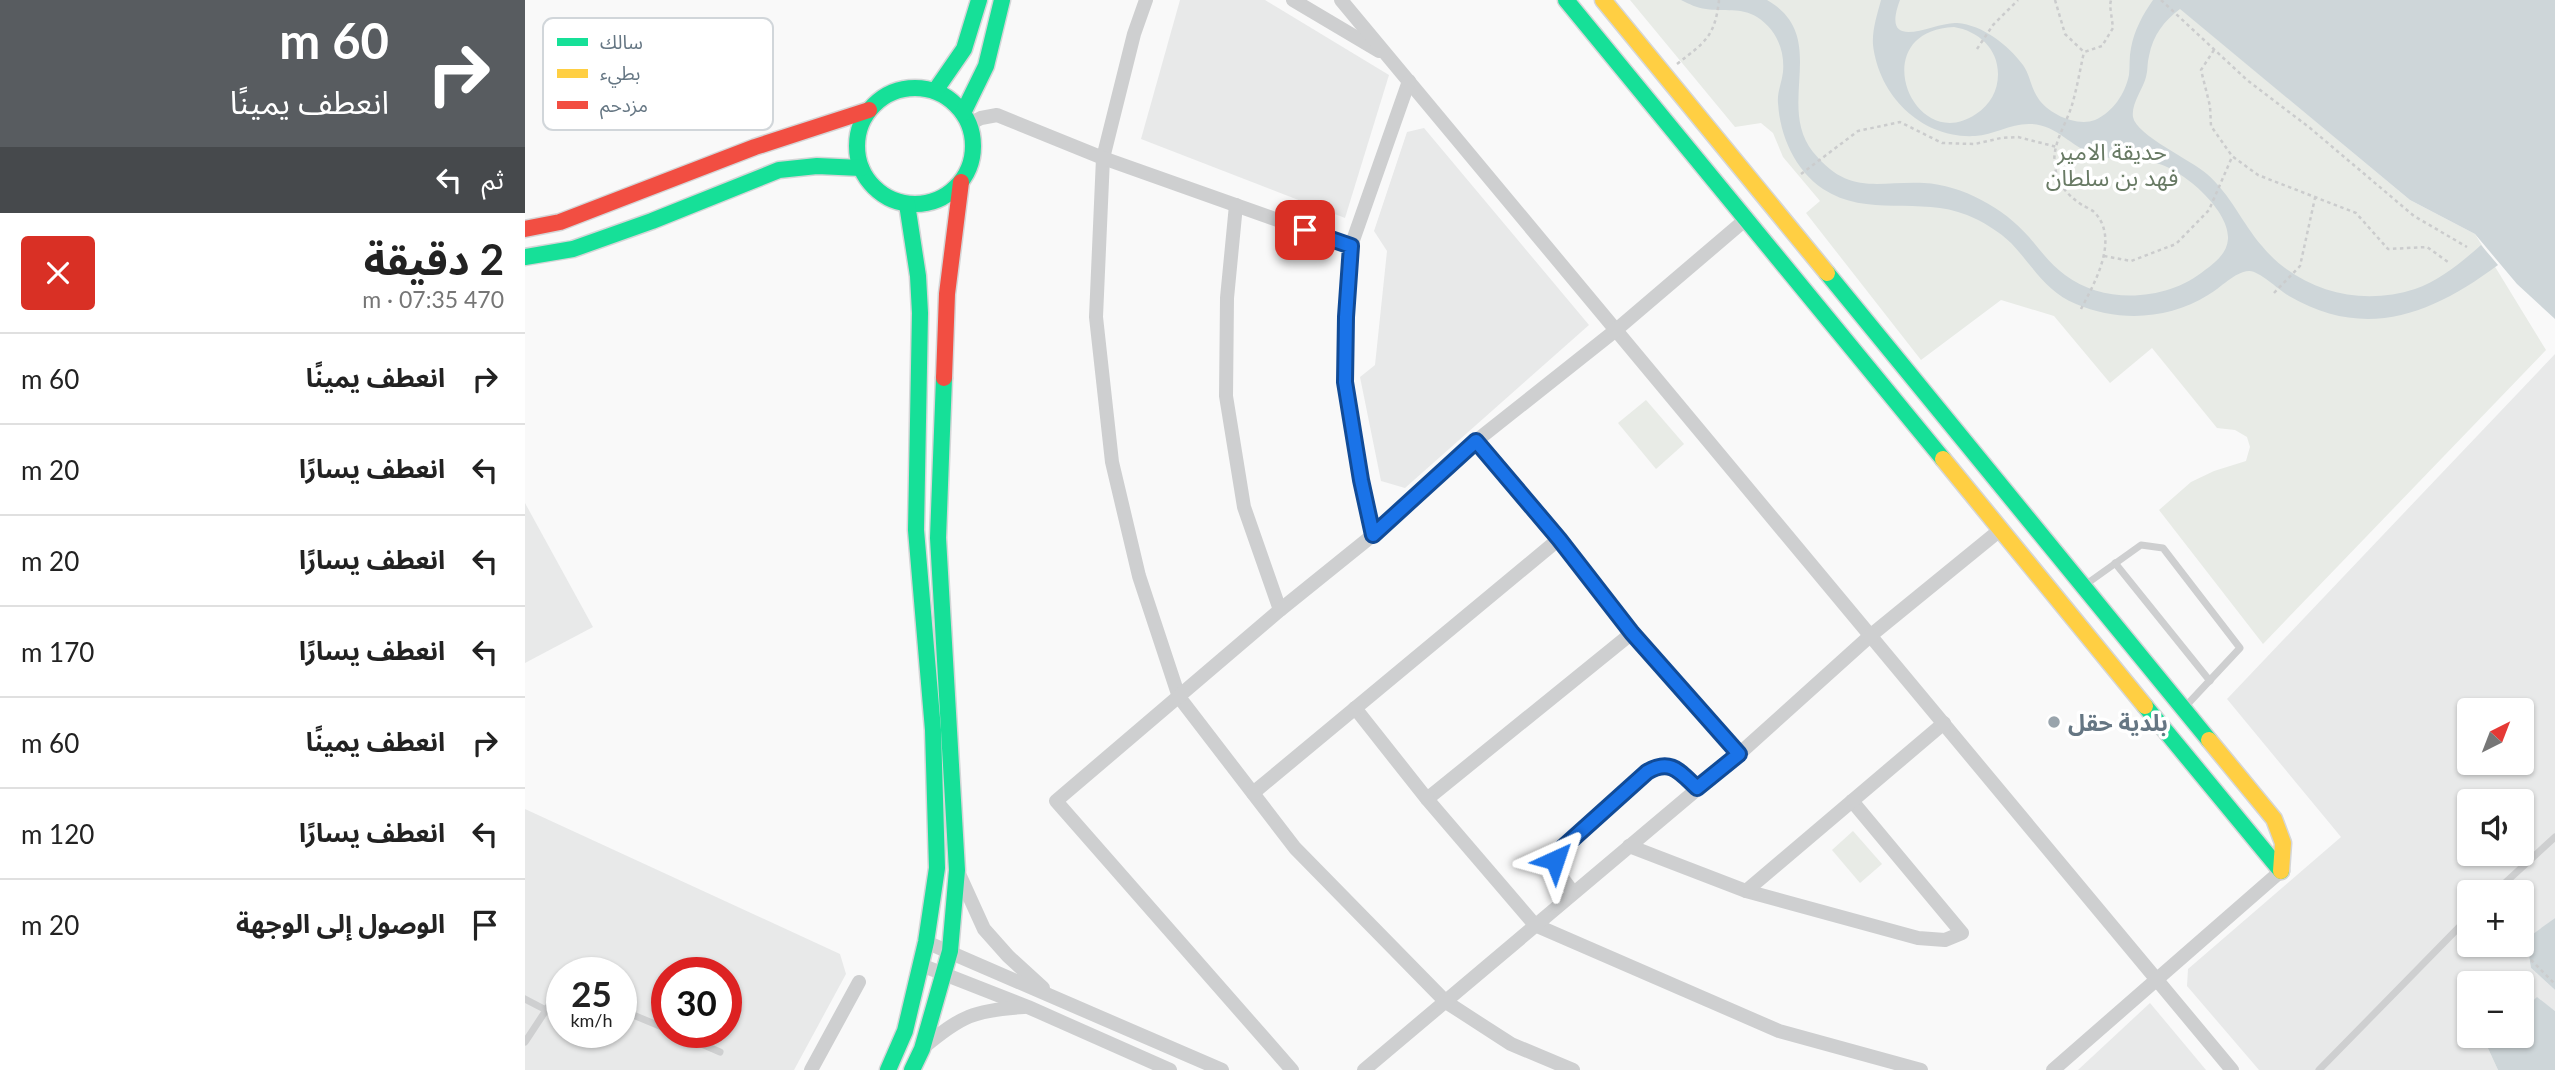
<!DOCTYPE html>
<html lang="ar">
<head>
<meta charset="utf-8">
<style>
  :root { --surface:#fff; --page:#f6f6f6; --text:#222; --muted:#767676; --line:#e0e0e0 }
  body { margin:0; font-family:Lato,"Noto Sans Arabic",sans-serif; background:var(--page); color:var(--text); direction:rtl; height:100vh; display:flex; flex-direction:column; font-size:26px; white-space:nowrap }
  * { box-sizing:border-box; margin:0 }
  p { font-size:23px; color:var(--muted) }
  .icon { flex:none; width:38px; height:38px; fill:none; stroke:currentColor; stroke-width:2; stroke-linecap:round; stroke-linejoin:round }
  .map { position:relative; flex:1; overflow:hidden; direction:ltr }
  .panel { display:flex; flex-direction:column; background:var(--surface); width:525px }
  .panel>* { flex:none }
  .hud { background:#585c60; color:#fff; overflow:hidden }
  .needle { width:46px; rotate:42deg }
  .tools { position:absolute; left:1932px; top:698px; display:grid; gap:14px }
  .tools a { display:grid; place-items:center; width:77px; height:77px; border-radius:7px; background:var(--surface); box-shadow:0 2px 5px #0004; font-size:35px }
  .speed { position:absolute; left:21px; top:957px; display:flex; gap:14px; font-size:35px; font-weight:700; text-align:center }
  .speed>* { display:grid; place-content:center; width:91px; height:91px; border-radius:50%; background:var(--surface); box-shadow:0 2px 5px #0004; line-height:1 }
  .speed small { font-size:18px; font-weight:400 }
  .speed .limit { border:10px solid #d22; background:#fff; color:#111 }
  .pin { position:absolute; display:grid; place-items:center; width:60px; height:60px; color:#fff; margin:-30px; border-radius:14px; box-shadow:0 4px 10px #0006 }
  .me { position:absolute; width:77px; margin:-38px; rotate:42deg; stroke-linejoin:round; filter:drop-shadow(0 0 5px #0008) }
  .turn { display:flex; align-items:center; gap:24px; height:147px; padding:0 21px; font-size:32px }
  .turn .icon { width:91px; height:91px; stroke-width:2.5 }
  .turn b { display:block; font-size:49px; line-height:60px }
  .then { display:flex; align-items:center; height:66px; padding:0 21px; background:#0003; gap:14px; font-size:26px }
  .round { display:grid; place-items:center; flex:none; width:74px; height:74px; border-radius:7px; background:var(--page) }
  .overview { display:flex; align-items:center; justify-content:space-between; height:119px; padding:0 21px }
  h1 { font-size:42px; font-weight:700; line-height:52px }
  ul { padding:0; list-style:none }
  li { display:flex; align-items:center; gap:21px; height:91px; padding:0 21px; border-top:2px solid var(--line) }
  li div { flex:1 }
  li b { display:block; font-size:26px }
  li em { font-style:normal }
  main { display:flex; flex:1; min-height:0 }
  .map>svg:first-child { display:block }
  .built { fill:#e8e9e9; fill-rule:evenodd }
  .green { fill:#e8ebe6 }
  .water { fill:#ced6d9; fill-rule:evenodd }
  .lines { fill:none; stroke-linecap:round; stroke-linejoin:round }
  .fast-casing { stroke:#d5d6d7; stroke-width:19 }
  .slow-casing { stroke:#d5d6d7; stroke-width:19 }
  .jam-casing { stroke:#d5d6d7; stroke-width:19 }
  .path { stroke:#cbcccd; stroke-width:2.5; stroke-dasharray:3.5 3.5; stroke-linecap:butt }
  .lane { stroke:#cecfd0; stroke-width:7 }
  .street { stroke:#cecfd0; stroke-width:14 }
  .fast { stroke:#16e098; stroke-width:16 }
  .slow { stroke:#ffcf43; stroke-width:16 }
  .jam { stroke:#f24e42; stroke-width:16 }
  .route-casing { stroke:#114b97; stroke-width:18 }
  .route { stroke:#1a73e8; stroke-width:12 }
  .poi-dot { fill:#99a4ac; stroke:#fff; stroke-width:2.5 }
  .labels { text-anchor:middle; dominant-baseline:central; stroke-width:7; stroke-linejoin:round; paint-order:stroke }
  .park-label { font-size:23px; fill:#687a64; stroke:#fff }
  .poi-label { font-size:23px; font-weight:bold; fill:#657683; stroke:#fff; text-anchor:start }
  .key { fill:#fff; stroke:#d1d6da; stroke-width:2 }
  .key-label { font-size:19px; fill:#657683 }
</style>
</head>
<body>
<main>
<div class="map">
<svg width="2030" height="1070" viewBox="0 0 2030 1070">
  <rect width="100%" height="100%" fill="#f9f9f9"/>
  <g class="built">
    <polygon points="655,0 740,0 864,75 820,218 616,139"/>
    <polygon points="899,128 1064,325 880,488 856,481 835,377 850,365 862,251 849,231 882,132"/>
    <path d="M2030,354V918L2001,940L2006,968L2030,990V1011L2012,998L1997,1011V984H1944V1036H1969L1961,1044L1973,1070H1734L1662,986L1663,969L1816,837L1702,699ZM1944,710H1997V763H1944ZM1944,802H1997V854H1944ZM1944,892H1997V945H1944Z"/>
    <polygon points="0,503 68,627 0,663"/>
    <path d="M0,809L315,954L321,974L269,1070H0ZM37,973H96V1032H37ZM142,973H201V1032H142Z"/>
    <polygon points="1625,1003 1681,1070 1553,1070"/>
  </g>
  <g class="green">
    <polygon points="1105,0 1645,0 1885,200 1950,234 2021,350 1738,644 1634,510 1666,482 1689,471 1721,461 1725,447 1722,437 1710,430 1692,428 1627,348 1585,383 1529,316 1476,300 1396,360 1281,213 1295,201 1258,157 1248,133 1236,123 1210,127"/>
    <polygon points="1121,400 1159,444 1131,469 1093,423"/>
    <polygon points="1328,831 1357,864 1335,883 1307,850"/>
  </g>
  <g class="water">
    <path d="M1156,0H1242C1306,37 1250,104 1288,152C1324,196 1351,181 1399,183C1437,185 1479,208 1504,237C1515,250 1526,265 1540,275C1579,305 1643,301 1680,270C1691,262 1702,253 1703,239C1705,210 1657,169 1631,163C1611,158 1588,161 1568,154C1546,147 1532,125 1506,124C1486,123 1469,135 1450,136C1398,139 1354,97 1348,45C1347,30 1352,15 1356,0H1375C1354,56 1410,21 1432,23C1458,25 1483,45 1498,65C1505,75 1506,88 1513,98C1523,114 1552,127 1570,120C1588,112 1600,94 1604,75C1605,66 1604,57 1606,48C1609,31 1618,14 1628,0H2030V319L1992,284L1950,234L1885,200L1655,9C1639,21 1628,35 1624,56C1622,63 1623,70 1621,77C1618,89 1606,104 1608,117C1611,135 1666,160 1682,174C1706,195 1717,223 1737,246C1774,291 1835,307 1890,289C1914,281 1938,261 1956,245L1973,265C1907,314 1841,341 1764,296C1754,290 1733,270 1724,271C1709,272 1696,288 1683,295C1643,320 1594,322 1551,304C1520,291 1508,266 1486,243C1475,232 1457,221 1442,215C1395,196 1342,218 1298,189C1270,170 1255,136 1253,103C1252,92 1257,82 1258,72C1260,50 1251,29 1232,17C1216,7 1199,12 1181,9C1172,8 1164,4 1156,0ZM1429,27C1453,31 1473,48 1473,74C1473,91 1465,105 1451,114C1388,157 1338,31 1429,27Z"/>
    <polygon points="2030,918 2030,990 2006,968 2001,939"/>
    <polygon points="2012,997 2030,1011 2030,1070 1973,1070 1961,1044 1969,1036 1997,1036 1997,1011"/>
  </g>
  <g class="lines">
    <defs>
      <g id="fast">
        <polyline points="1041,0 1418,459"/>
        <circle cx="390" cy="146" r="58"/>
        <polyline points="410,91 439,49 454,0"/>
        <polyline points="438,113 461,66 477,0"/>
        <polyline points="0,257 48,249 127,221 254,170 292,166 336,168"/>
        <polyline points="1302,273 1684,740"/>
        <polyline points="1620,706 1756,871"/>
        <polyline points="363,1070 380,1031 401,942 412,868 408,730 391,530 395,313 393,276 382,204"/>
        <polyline points="387,1070 397,1049 425,951 432,870 413,538 419,378"/>
      </g>
      <g id="slow">
        <polyline points="1078,0 1302,273"/>
        <polyline points="1418,459 1620,706"/>
        <polyline points="1684,740 1749,819 1758,843 1756,871"/>
      </g>
      <g id="jam">
        <polyline points="0,229 35,222 230,147 344,110"/>
        <polyline points="419,378 422,294 436,182"/>
      </g>
    </defs>
    <use href="#fast" class="fast-casing"/>
    <use href="#slow" class="slow-casing"/>
    <use href="#jam" class="jam-casing"/>
    <g class="path">
      <polyline points="1530,0 1540,34 1559,52 1577,46 1588,28 1585,5 1586,0"/>
      <polyline points="1636,0 1722,80 1785,128 1889,216 1942,247"/>
      <polyline points="1452,49 1468,25 1493,0"/>
      <polyline points="1689,50 1676,70 1685,106 1686,126 1707,156 1733,175 1831,213 1863,249 1902,247 1923,262"/>
      <path d="M1152,64C1180,42 1190,37 1194,0"/>
      <polyline points="1276,174 1333,131 1375,122 1417,143 1450,144 1476,138 1493,137 1532,147"/>
      <polyline points="1579,256 1606,261 1651,244 1684,210 1707,157"/>
      <polyline points="1749,293 1775,266 1790,198"/>
      <path d="M1556,309C1569,284 1594,241 1571,214C1568,210 1561,207 1557,205C1542,195 1533,184 1530,167C1526,145 1541,125 1547,105C1552,88 1555,70 1559,52"/>
      <polyline points="2006,960 2030,984"/>
    </g>
    <g class="lane">
      <polyline points="1590,563 1685,681"/>
      <polyline points="1560,585 1616,545 1638,548 1715,648 1659,708"/>
      <polyline points="1970,892 2030,837"/>
      <polyline points="0,999 21,1010"/>
      <polyline points="96,1010 142,1029"/>
      <polyline points="149,1032 195,1052"/>
      <polyline points="0,1042 37,986"/>
      <polyline points="1794,1070 1944,917"/>
    </g>
    <g class="street">
      <polyline points="621,0 609,34 578,158 571,317 587,462 614,576 654,697 770,848 921,1002 986,1044 1048,1070"/>
      <polyline points="768,0 854,51"/>
      <polyline points="816,0 1707,1070"/>
      <polyline points="444,124 456,118 472,115 578,158 826,246"/>
      <polyline points="711,205 702,298 701,396 719,507 755,610"/>
      <polyline points="951,441 1034,539 1107,633 1214,754"/>
      <polyline points="848,535 836,479 820,382 821,316 826,246 884,81"/>
      <polyline points="830,708 902,799 1107,633"/>
      <polyline points="728,793 1034,539"/>
      <polyline points="902,799 1010,925 1254,1031 1396,1070"/>
      <polyline points="1104,846 1221,891 1393,938 1420,940 1437,933 1327,801"/>
      <polyline points="434,874 459,929 483,956 518,988"/>
      <polyline points="1221,891 1419,723"/>
      <path d="M1048,892C1038,879 1027,869 1033,852L1122,772C1146,758 1155,772 1173,788"/>
      <polyline points="401,942 697,1070"/>
      <polyline points="396,965 503,1007 645,1070"/>
      <path d="M398,1048C436,1016 449,1010 499,1007"/>
      <polyline points="286,1070 334,982"/>
      <polyline points="767,1070 531,801 755,610 848,535 951,441 1091,330 1220,220"/>
      <polyline points="839,1070 1214,754 1345,636 1475,530"/>
      <polyline points="1528,1070 1756,871"/>
    </g>
    <use href="#fast" class="fast"/>
    <use href="#slow" class="slow"/>
    <use href="#jam" class="jam"/>
  </g>
  <g class="lines">
    <defs>
      <path id="route" d="M780,230L826,246L821,317L820,382L836,480L848,535L951,441L1034,539L1107,633L1214,754L1172,788C1155,772 1146,758 1122,772L1033,852L1030,860"/>
    </defs>
    <use href="#route" class="route-casing"/>
    <use href="#route" class="route"/>
  </g>
  <circle class="poi-dot" cx="1529" cy="722" r="7"/>
  <g class="labels">
    <g class="park-label">
      <text x="1587" y="151">حديقة الامير<tspan x="1587" dy="26">فهد بن سلطان</tspan></text>
    </g>
    <g class="poi-label">
      <text x="1543" y="722">بلدية حقل</text>
    </g>
  </g>
  <rect x="18" y="18" width="230" height="112" rx="10" class="key"/>
  <rect x="32" y="38" width="31" height="8" fill="#16e098"/>
  <rect x="32" y="69" width="31" height="9" fill="#ffcf43"/>
  <rect x="32" y="101" width="31" height="8" fill="#f24e42"/>
  <g class="key-label">
    <text x="75" y="49">سالك</text>
    <text x="75" y="80">بطيء</text>
    <text x="75" y="112">مزدحم</text>
  </g>
</svg>
<div class="tools">
<a><svg class="needle" viewBox="-14 -14 28 28"><path d="M0-13l5 13h-10z" fill="#e53935"/><path d="M0 13l5-13h-10z" fill="#767676"/></svg></a>
<a><svg class="icon" aria-label="sound" viewBox="0 0 24 24"><path d="M4 9h4l5-4v14l-5-4H4zM17 9q2 3 0 6"/></svg></a>
<a>+</a>
<a>−</a>
</div>
<div class="speed"><div>25<small>km/h</small></div><div class="limit">30</div></div>
<div class="pin" style="left:780px;top:230px;background:#d93025"><svg class="icon" aria-label="arrive" viewBox="0 0 24 24"><path d="M6 21V4h12l-3 4 3 4H6"/></svg></div>
<svg class="me" style="left:1030px;top:860px" viewBox="-20 -20 40 40"><path d="M0-17L14 15 0 8-14 15z" fill="#1a73e8" stroke="#fff" stroke-width="4"/></svg>
</div>
<section class="panel">
<div class="hud">
<div class="turn"><svg class="icon" aria-label="right" viewBox="0 0 24 24"><path d="M7 20v-9h11M14 6l5 5-5 5"/></svg><div><b>60 m</b>انعطف يمينًا</div></div>
<div class="then">ثم<svg class="icon" aria-label="left" viewBox="0 0 24 24"><path d="M17 20v-9H6M10 6l-5 5 5 5"/></svg></div>
</div>
<div class="overview"><div><h1>2 دقيقة</h1><p>470 m · 07:35</p></div><a class="round" style="background:#d93025;color:#fff"><svg class="icon" aria-label="close" viewBox="0 0 24 24"><path d="M6 6l12 12M18 6L6 18"/></svg></a></div>
<ul>
<li><svg class="icon" aria-label="right" viewBox="0 0 24 24"><path d="M7 20v-9h11M14 6l5 5-5 5"/></svg><div><b>انعطف يمينًا</b></div><em>60 m</em></li>
<li><svg class="icon" aria-label="left" viewBox="0 0 24 24"><path d="M17 20v-9H6M10 6l-5 5 5 5"/></svg><div><b>انعطف يسارًا</b></div><em>20 m</em></li>
<li><svg class="icon" aria-label="left" viewBox="0 0 24 24"><path d="M17 20v-9H6M10 6l-5 5 5 5"/></svg><div><b>انعطف يسارًا</b></div><em>20 m</em></li>
<li><svg class="icon" aria-label="left" viewBox="0 0 24 24"><path d="M17 20v-9H6M10 6l-5 5 5 5"/></svg><div><b>انعطف يسارًا</b></div><em>170 m</em></li>
<li><svg class="icon" aria-label="right" viewBox="0 0 24 24"><path d="M7 20v-9h11M14 6l5 5-5 5"/></svg><div><b>انعطف يمينًا</b></div><em>60 m</em></li>
<li><svg class="icon" aria-label="left" viewBox="0 0 24 24"><path d="M17 20v-9H6M10 6l-5 5 5 5"/></svg><div><b>انعطف يسارًا</b></div><em>120 m</em></li>
<li><svg class="icon" aria-label="arrive" viewBox="0 0 24 24"><path d="M6 21V4h12l-3 4 3 4H6"/></svg><div><b>الوصول إلى الوجهة</b></div><em>20 m</em></li>
</ul>
</section>
</main>
</body>
</html>
